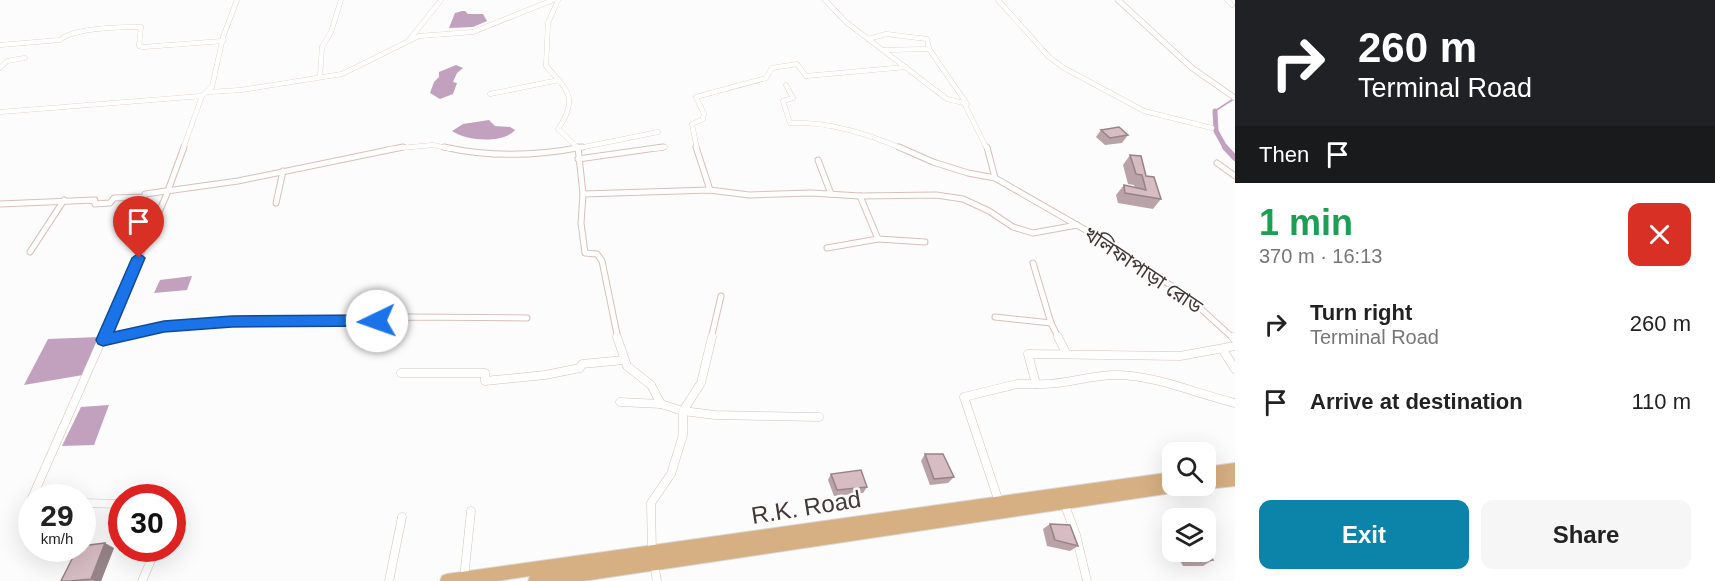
<!DOCTYPE html>
<html lang="en">
<head>
<meta charset="utf-8">
<style>
  :root { --surface:#fff; --page:#f6f6f6; --text:#222; --muted:#767676; --accent:#0c84a9 }
  body { margin:0; font-family:Helvetica,"Noto Sans Bengali",sans-serif; background:var(--page); color:var(--text); height:100vh; display:flex; flex-direction:column; font-size:22px; white-space:nowrap }
  * { box-sizing:border-box; margin:0 }
  p { font-size:20px; color:var(--muted) }
  .icon { flex:none; width:33px; height:33px; fill:none; stroke:currentColor; stroke-width:2; stroke-linecap:round; stroke-linejoin:round }
  .map { position:relative; flex:1; overflow:hidden }
  .drawer { display:flex; flex-direction:column; background:var(--surface); width:480px }
  .drawer>* { flex:none }
  .guide { background:#202124; color:#fff; overflow:hidden }
  .controls { position:absolute; left:1162px; top:442px; display:grid; gap:12px }
  .controls a { display:grid; place-items:center; width:54px; height:54px; border-radius:12px; background:var(--surface); box-shadow:0 6px 24px #0002; font-size:30px }
  .speed { position:absolute; left:18px; top:484px; display:flex; gap:12px; font-size:30px; font-weight:700; text-align:center }
  .speed>* { display:grid; place-content:center; width:78px; height:78px; border-radius:50%; background:var(--surface); box-shadow:0 6px 24px #0002; line-height:1 }
  .speed small { font-size:15px; font-weight:400 }
  .speed .limit { border:9px solid #d22; background:#fff; color:#111 }
  .pin { position:absolute; display:grid; place-items:center; width:51px; height:51px; color:#fff; margin:-62px -26px; border-radius:50% 50% 50% 0; rotate:-45deg; box-shadow:0 0 6px #0007 }
  .pin .icon { rotate:45deg }
  .me { position:absolute; width:66px; margin:-33px; rotate:267deg; stroke-linejoin:round; filter:drop-shadow(0 0 4px #0008) }
  .turn { display:flex; align-items:center; gap:21px; height:126px; padding:0 24px; font-size:27px }
  .turn .icon { width:78px; height:78px; stroke-width:2.5 }
  .turn b { display:block; font-size:42px; line-height:51px }
  .then { display:flex; align-items:center; height:57px; padding:0 24px; background:#0003; gap:12px; font-size:22px }
  .round { display:grid; place-items:center; flex:none; width:63px; height:63px; border-radius:12px; background:var(--page) }
  .summary { display:flex; align-items:center; justify-content:space-between; height:102px; padding:0 24px }
  h1 { font-size:36px; font-weight:800; line-height:45px; color:#1e9e55 }
  .primary-button { display:flex; gap:12px; margin-top:auto; padding:12px 24px }
  .primary-button a { flex:1; height:69px; border-radius:12px; background:var(--accent); color:#fff; font-size:24px; font-weight:800; line-height:69px; text-align:center }
  .primary-button a+a { background:var(--page); color:var(--text) }
  ul { padding:0; list-style:none }
  li { display:flex; align-items:center; gap:18px; height:78px; padding:0 24px }
  li div { flex:1 }
  li b { display:block; font-size:22px }
  li em { font-style:normal }
  main { display:flex; flex:1; min-height:0 }
  .map>svg:first-child { display:block }
  .water { fill:#c2a1bf }
  .lines { fill:none; stroke-linecap:round; stroke-linejoin:round }
  .stream { stroke:#c2a1bf; stroke-width:1.5 }
  .canal-far1 { stroke:#c2a1bf; stroke-width:5 }
  .canal { stroke:#c2a1bf; stroke-width:6 }
  .minor-far2-casing { stroke:#d9c0b8; stroke-width:5 }
  .minor-far1-casing { stroke:#d9c0b8; stroke-width:7 }
  .minor-casing { stroke:#d9c0b8; stroke-width:9 }
  .tertiary-casing { stroke:#d9c0b8; stroke-width:6 }
  .trunk-casing { stroke:#d9d7d7; stroke-width:2 }
  .minor-far2 { stroke:#fff; stroke-width:4.5 }
  .minor-far1 { stroke:#fff; stroke-width:5 }
  .minor { stroke:#fff; stroke-width:8 }
  .tertiary { stroke:#fff; stroke-width:5 }
  .trunk { fill:#d6af82; fill-rule:evenodd }
  .wall { fill:#b9a3a8 }
  .shaded-wall { fill:#968488 }
  .building { fill:#d7bdc3; stroke:#968488; stroke-width:1.5 }
  .route { fill:#1a73e8; stroke:#114b97; stroke-width:1.5 }
  .labels { text-anchor:middle; dominant-baseline:central; stroke-width:5; stroke-linejoin:round; paint-order:stroke }
  .street-label { font-size:20px; fill:#423835; stroke:#fbfcfb }
  .near-street-label { font-size:24px; fill:#423835; stroke:#fbfcfb }
</style>
</head>
<body>
<main>
<div class="map">
<svg width="1235" height="581" viewBox="0 0 1235 581">
  <rect width="100%" height="100%" fill="#fbfcfb"/>
  <g class="water">
    <polygon points="462,11 465,11 468,14 483,14 487,21 473,27 449,28 455,13"/>
    <polygon points="456,65 463,68 457,73 453,82 457,83 453,94 440,99 430,93 434,82 439,77 439,72"/>
    <path d="M489,120L495,126L510,127L515,130C503,144 466,141 452,131L463,124Z"/>
    <polygon points="192,276 187,290 154,293 160,280"/>
    <polygon points="99,337 83,375 24,385 48,339"/>
    <polygon points="109,405 94,445 62,446 81,407"/>
  </g>
  <g class="lines">
    <polyline class="stream" points="1215,111 1235,98"/>
    <polyline class="canal-far1" points="1215,111 1216,131 1226,149"/>
    <polyline class="canal" points="1225,147 1235,158"/>
    <defs>
      <g id="minor-far2">
        <path d="M558,0L548,23L546,66C568,90 579,99 558,129L579,149"/>
        <polyline points="825,0 846,22 947,99 964,103 987,149"/>
        <polyline points="998,0 1049,57 1064,68 1144,111 1212,128"/>
        <polyline points="1227,0 1232,5"/>
        <polyline points="868,39 886,34 927,39 929,49 884,50"/>
        <polyline points="409,40 441,0"/>
        <path d="M0,45L60,40C72,28 122,27 141,27L139,46L143,47L223,41"/>
        <polyline points="929,49 967,104"/>
        <polyline points="0,68 7,61 25,58"/>
        <polyline points="320,77 322,47 331,32 341,0"/>
        <path d="M786,85L793,98L783,101L790,123C828,121 868,134 903,149"/>
        <polyline points="208,92 241,90 342,74 419,36 473,32 553,0"/>
        <polyline points="490,94 559,80"/>
        <polyline points="0,112 202,96"/>
        <polyline points="183,149 202,96 212,87 223,37 237,0"/>
        <polyline points="389,149 433,145 451,149"/>
        <polyline points="574,149 658,132"/>
        <polyline points="655,149 665,147"/>
        <polyline points="697,149 692,124 703,119 704,114 696,97 766,78 772,68 797,64 806,76 906,67"/>
      </g>
      <g id="minor-far1">
        <path d="M444,147C488,157 537,156 582,147"/>
        <polyline points="578,147 583,194 581,223 585,253 597,254 602,261 618,339"/>
        <polyline points="696,147 710,190"/>
        <polyline points="899,147 933,162 968,173 995,178 1103,240 1150,271 1189,298 1234,339"/>
        <polyline points="987,147 995,178"/>
        <polyline points="578,159 663,147"/>
        <polyline points="818,160 831,194"/>
        <polyline points="1217,163 1235,176"/>
        <polyline points="583,194 710,190 749,195 811,193 860,196 936,195 963,199 989,211 1013,227 1033,233 1077,225"/>
        <polyline points="276,203 283,171"/>
        <polyline points="0,204 95,200 95,204 110,203 114,198 144,197 145,194 238,181 403,147"/>
        <polyline points="878,239 925,242"/>
        <polyline points="827,248 878,239 860,196"/>
        <polyline points="30,252 64,200"/>
        <polyline points="1033,263 1051,323 1059,339"/>
        <polyline points="995,317 1051,323"/>
        <polyline points="103,339 166,196 184,147"/>
        <polyline points="109,339 164,326 232,322 346,322 409,317 527,318"/>
        <polyline points="711,339 721,296"/>
      </g>
      <g id="minor">
        <polyline points="617,337 627,366 651,385 661,404 683,411 683,435 671,474 651,503 652,552"/>
        <polyline points="712,337 701,383 683,411 715,415 819,417"/>
        <polyline points="1058,337 1066,353"/>
        <polyline points="1233,337 1235,339"/>
        <polyline points="103,340 116,337"/>
        <polyline points="1223,350 1235,369"/>
        <polyline points="401,373 485,373 485,381 545,375 580,368 582,364 624,360"/>
        <path d="M1036,384C1064,386 1090,374 1118,375C1158,376 1197,394 1235,403"/>
        <polyline points="620,402 661,404"/>
        <polyline points="32,498 103,337"/>
        <polyline points="999,502 964,397 1017,384 1036,384 1028,354 1180,356 1235,346"/>
        <polyline points="82,503 122,504"/>
        <polyline points="1064,503 1076,535 1087,581"/>
        <polyline points="172,506 172,509"/>
        <polyline points="654,562 657,581"/>
        <polyline points="464,578 471,511"/>
        <polyline points="142,581 156,549"/>
        <polyline points="389,581 402,517"/>
      </g>
      <polyline id="tertiary" points="1118,0 1192,68 1235,98"/>
      <g id="trunk">
        <polygon points="1235,463 1235,486 1206,489 1201,487 1201,486 1206,486 1206,467"/>
        <polygon points="1173,472 1173,486 1194,486 1192,490 583,581 528,581 530,576 497,581 440,581 442,576 447,574"/>
      </g>
    </defs>
    <use href="#minor-far2" class="minor-far2-casing"/>
    <use href="#minor-far1" class="minor-far1-casing"/>
    <use href="#minor" class="minor-casing"/>
    <use href="#tertiary" class="tertiary-casing"/>
    <use href="#trunk" class="trunk-casing"/>
    <use href="#minor-far2" class="minor-far2"/>
    <use href="#minor-far1" class="minor-far1"/>
    <use href="#minor" class="minor"/>
    <use href="#tertiary" class="tertiary"/>
    <use href="#trunk" class="trunk"/>
  </g>
  <g class="wall">
    <polygon points="1101,130 1128,135 1122,143 1105,145 1096,137"/>
    <polygon points="1130,155 1146,176 1161,199 1153,209 1118,203 1116,195 1124,185 1135,188 1134,185 1128,184 1123,165"/>
    <polygon points="925,454 954,477 948,483 930,485 921,461"/>
    <polygon points="831,474 867,487 863,493 834,496 828,480"/>
    <polygon points="1050,524 1078,546 1070,551 1047,546 1043,529"/>
    <polygon points="114,548 101,581 61,581"/>
    <polygon points="1175,552 1206,552 1213,560 1203,566 1183,566"/>
  </g>
  <polygon class="shaded-wall" points="105,543 114,548 101,581 95,581 91,579"/>
  <g class="building">
    <polygon points="1119,127 1128,135 1110,138 1101,130"/>
    <polygon points="1130,155 1141,156 1146,176 1154,177 1161,199 1125,193 1124,185 1146,190 1142,175 1136,174"/>
    <polygon points="925,454 943,454 954,477 934,479"/>
    <polygon points="861,470 867,487 837,490 831,474"/>
    <polygon points="122,517 122,529 116,530"/>
    <polygon points="1050,524 1070,525 1078,546 1055,540"/>
    <polygon points="105,543 91,579 70,581 61,581 77,549 82,549 82,546"/>
    <polygon points="1206,547 1213,560 1193,561 1188,552 1206,552"/>
  </g>
  <polygon class="route" points="139,253 145,258 114,332 164,321 232,316 377,315 382,317 384,321 382,325 377,326 232,327 164,332 103,346 98,344 96,340 132,258"/>
  <g class="labels">
    <g class="street-label">
      <text transform="translate(1143 270) rotate(34)">খলিফাপাড়া রোড</text>
    </g>
    <g class="near-street-label">
      <text transform="translate(806 507) rotate(-9)">R.K. Road</text>
    </g>
  </g>
</svg>
<div class="controls">
<a><svg class="icon" aria-label="search" viewBox="0 0 24 24"><circle cx="10" cy="10" r="6"/><path d="M15 15l6 6"/></svg></a>
<a><svg class="icon" aria-label="layers" viewBox="0 0 24 24"><path d="M12 4l9 5-9 5-9-5zM3 14l9 5 9-5"/></svg></a>
</div>
<div class="speed"><div>29<small>km/h</small></div><div class="limit">30</div></div>
<div class="pin" style="left:139px;top:258px;background:#d93025"><svg class="icon" aria-label="arrive" viewBox="0 0 24 24"><path d="M6 21V4h12l-3 4 3 4H6"/></svg></div>
<svg class="me" style="left:377px;top:321px" viewBox="-20 -20 40 40"><circle r="19" fill="#fff"/><path d="M0-13L10 11 0 6-10 11z" fill="#1a73e8"/></svg>
</div>
<section class="drawer">
<div class="guide">
<div class="turn"><svg class="icon" aria-label="right" viewBox="0 0 24 24"><path d="M7 20v-9h11M14 6l5 5-5 5"/></svg><div><b>260 m</b>Terminal Road</div></div>
<div class="then">Then<svg class="icon" aria-label="arrive" viewBox="0 0 24 24"><path d="M6 21V4h12l-3 4 3 4H6"/></svg></div>
</div>
<div class="summary"><div><h1>1 min</h1><p>370 m · 16:13</p></div><a class="round" style="background:#d93025;color:#fff"><svg class="icon" aria-label="close" viewBox="0 0 24 24"><path d="M6 6l12 12M18 6L6 18"/></svg></a></div>
<ul>
<li><svg class="icon" aria-label="right" viewBox="0 0 24 24"><path d="M7 20v-9h11M14 6l5 5-5 5"/></svg><div><b>Turn right</b><p>Terminal Road</p></div><em>260 m</em></li>
<li><svg class="icon" aria-label="arrive" viewBox="0 0 24 24"><path d="M6 21V4h12l-3 4 3 4H6"/></svg><div><b>Arrive at destination</b></div><em>110 m</em></li>
</ul>
<div class="primary-button"><a>Exit</a><a>Share</a></div>
</section>
</main>
</body>
</html>
